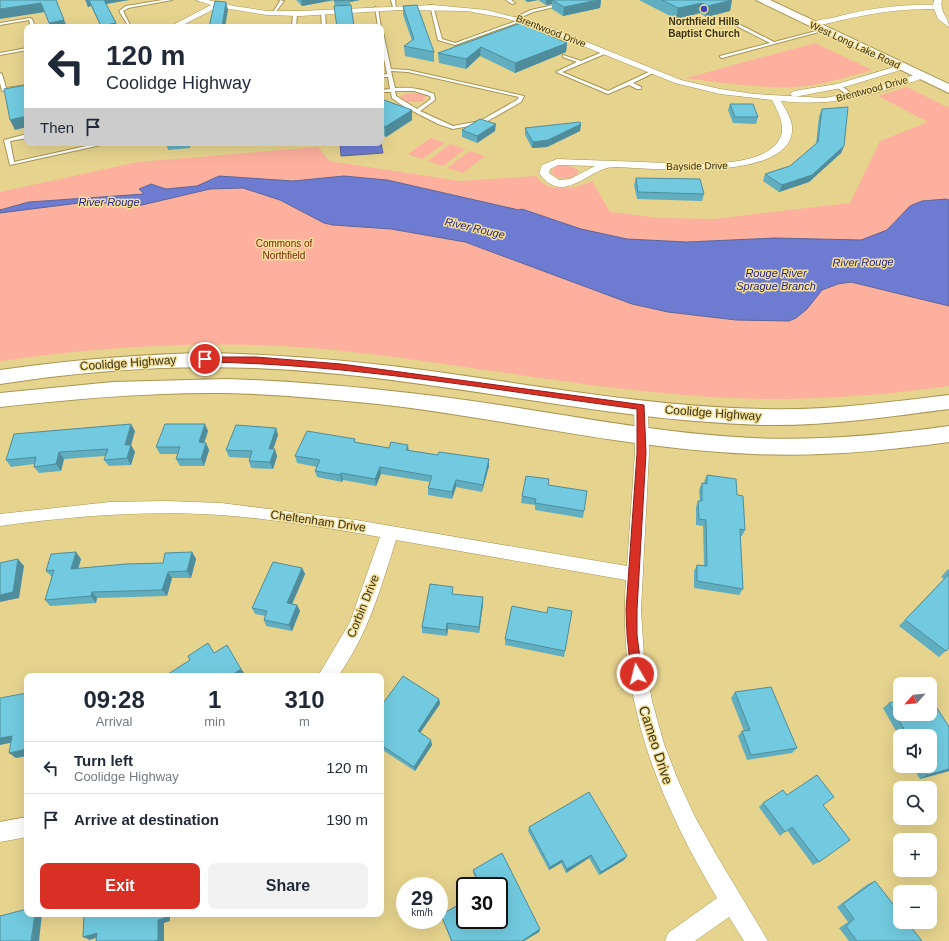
<!DOCTYPE html>
<html lang="en">
<head>
<meta charset="utf-8">
<style>
  :root { --surface:#fff; --page:#f2f2f3; --text:#1f2937; --muted:#747a83; --line:#e0e1e3; --accent:#d93025 }
  body { margin:0; font-family:Arial,sans-serif; background:var(--page); color:var(--text); height:100vh; display:flex; flex-direction:column; font-size:15px; white-space:nowrap }
  * { box-sizing:border-box; margin:0 }
  p { font-size:13px; color:var(--muted) }
  .icon { flex:none; width:22px; height:22px; fill:none; stroke:currentColor; stroke-width:2; stroke-linecap:round; stroke-linejoin:round }
  .map { position:relative; flex:1; overflow:hidden }
  .details { position:absolute; left:24px; top:673px; width:360px; height:244px; display:flex; flex-direction:column; background:var(--surface); border-radius:8px; box-shadow:0 4px 16px #0002 }
  .details>* { flex:none }
  .banner { position:absolute; left:24px; top:24px; width:360px; height:122px; border-radius:8px; box-shadow:0 4px 16px #0002; background:#fff; color:var(--text); overflow:hidden }
  .needle { width:26px; rotate:243deg }
  .tools { position:absolute; left:893px; top:677px; display:grid; gap:8px }
  .tools a { display:grid; place-items:center; width:44px; height:44px; border-radius:8px; background:var(--surface); box-shadow:0 4px 16px #0002; font-size:20px }
  .speed { position:absolute; left:396px; top:877px; display:flex; gap:8px; font-size:20px; font-weight:700; text-align:center }
  .speed>* { display:grid; place-content:center; width:52px; height:52px; border-radius:50%; background:var(--surface); box-shadow:0 4px 16px #0002; line-height:1 }
  .speed small { font-size:10px; font-weight:400 }
  .speed .limit { border:2px solid #111; border-radius:6px; background:#fff; color:#111 }
  .pin { position:absolute; display:grid; place-items:center; width:34px; height:34px; color:#fff; margin:-17px; border:2px solid #fff; border-radius:50%; box-shadow:0 1px 4px #0007 }
  .me { position:absolute; width:44px; margin:-22px; rotate:352deg; stroke-linejoin:round; filter:drop-shadow(0 0 3px #0008) }
  .turn { display:flex; align-items:center; gap:14px; height:84px; padding:0 16px; font-size:18px }
  .turn .icon { width:52px; height:52px; stroke-width:2.5 }
  .turn b { display:block; font-size:28px; line-height:34px }
  .then { display:flex; align-items:center; height:38px; padding:0 16px; background:#0003; gap:8px; font-size:15px }
  .eta { display:flex; justify-content:space-evenly; align-items:center; height:68px; text-align:center }
  .eta b { font-size:24px; font-weight:600; line-height:28px }
  .primary-button { display:flex; gap:8px; margin-top:auto; padding:8px 16px }
  .primary-button a { flex:1; height:46px; border-radius:8px; background:var(--accent); color:#fff; font-size:16px; font-weight:600; line-height:46px; text-align:center }
  .primary-button a+a { background:var(--page); color:var(--text) }
  ul { padding:0; list-style:none }
  li { display:flex; align-items:center; gap:12px; height:52px; padding:0 16px; border-top:1px solid var(--line) }
  li div { flex:1 }
  li b { display:block; font-size:15px }
  li em { font-style:normal }
  .map>svg:first-child { display:block }
  .green { fill:#fcb09d }
  .water { fill:#6d7cd1; stroke:#5e6699 }
  .lines { fill:none; stroke-linecap:round; stroke-linejoin:round }
  .service-casing { stroke:#a89552; stroke-width:2 }
  .minor-casing { stroke:#a89552; stroke-width:1 }
  .secondary-casing { stroke:#a89552; stroke-width:2 }
  .service { fill:#fff; fill-rule:evenodd }
  .minor { fill:#fff; fill-rule:evenodd }
  .secondary { fill:#fff; fill-rule:evenodd }
  .wall { fill:#61aec0 }
  .shaded-wall { fill:#4f8d9c }
  .building { fill:#71cadf; stroke:#4f8d9c }
  .route { fill:#d93025; stroke:#8d1f18 }
  .poi-dot { fill:#3f45ba; stroke:#f4e09a; stroke-width:1.5 }
  .labels { text-anchor:middle; dominant-baseline:central; stroke-width:3; stroke-linejoin:round; paint-order:stroke }
  .far-poi-label { font-size:10px; font-weight:bold; fill:#3a3316; stroke:#f4e09a }
  .far-street-label { font-size:10px; fill:#3a3316; stroke:#f4e09a }
  .far-park-label { font-size:10px; fill:#781e07; stroke:#f4e09a }
  .far-water-label { font-size:11px; font-style:italic; fill:#252488; stroke:#f4e09a }
  .street-label { font-size:12px; fill:#3a3316; stroke:#f4e09a }
  .near-street-label { font-size:14px; fill:#3a3316; stroke:#f4e09a }
</style>
</head>
<body>
<div class="map">
<svg width="949" height="941" viewBox="0 0 949 941">
  <rect width="100%" height="100%" fill="#e6d38e"/>
  <g class="green">
    <path d="M815,43L872,70C846,77 820,86 793,87C757,88 722,83 686,78Z"/>
    <path d="M907,87L949,108V386C870,397 790,402 710,397C584,389 460,363 334,350C223,339 111,345 0,361V192L138,162L318,147L329,161L460,181L536,176C546,194 577,189 592,181L610,212L661,218L713,219L850,203L880,141L928,122L878,96Z"/>
    <polygon points="407,93 423,94 426,98 422,102 404,102 400,97"/>
    <polygon points="431,138 445,143 422,159 408,154"/>
    <polygon points="450,144 465,149 443,166 428,161"/>
    <polygon points="470,151 485,156 463,173 447,168"/>
    <path d="M565,165L577,169L578,172L576,176C568,180 557,180 551,172V170L556,166Z"/>
  </g>
  <g class="water">
    <polygon points="340,143 381,143 383,153 341,156"/>
    <polygon points="219,176 293,181 344,176 387,180 519,210 522,209 581,229 627,239 687,242 775,238 861,240 887,230 910,206 922,201 946,199 949,200 949,306 851,282 838,284 822,290 807,309 796,318 789,321 736,320 668,312 632,304 465,242 391,229 333,225 324,223 280,200 243,188 210,189 142,205 87,202 0,213 0,210 29,202 144,194 139,189 151,184 166,189 197,186"/>
  </g>
  <g class="lines">
    <defs>
      <g id="service">
        <polygon points="163,0 172,0 128,8 123,11 131,27 129,27 119,11 126,6"/>
        <polygon points="279,0 284,1 274,14 272,14 280,1"/>
        <polygon points="391,0 395,0 396,8 393,7"/>
        <polygon points="506,0 511,0 515,3 512,4"/>
        <polygon points="576,0 583,0 533,12 517,19 514,18 531,10"/>
        <polygon points="430,5 433,6 442,39 455,43 522,19 525,20 455,45 438,40"/>
        <polygon points="375,7 378,8 381,28 378,27"/>
        <polygon points="323,12 325,13 326,27 322,27 321,13"/>
        <polygon points="295,13 297,14 296,27 292,27 293,14"/>
        <polygon points="30,18 32,19 35,27 31,27 29,20 0,25 0,23"/>
        <polygon points="727,19 729,19 774,42 824,29 826,30 722,58 720,57 720,56 770,43 727,21"/>
        <path d="M381,31L383,32L391,69L408,70L524,96L521,102L484,123L453,129L438,124L403,106L392,98L391,92H381V90L390,89L388,77H381V75L387,74L381,43ZM391,71L408,72L519,97L517,100L480,121L453,126L420,111L435,100L434,94C421,88 408,87 395,88ZM395,91H414L430,96L431,99L417,109L396,96Z"/>
        <polygon points="27,48 27,50 0,55 0,53"/>
        <polygon points="605,51 607,52 607,53 562,72 608,91 651,71 655,72 633,83 641,87 641,89 637,89 629,85 608,94 556,72 577,62 563,57 563,55 581,61"/>
        <polygon points="0,73 2,74 6,88 27,85 27,87 2,91 0,83"/>
        <polygon points="836,85 840,85 855,96 851,97 836,87"/>
        <polygon points="27,134 27,138 10,141 14,162 100,143 110,143 10,165 4,140"/>
      </g>
      <g id="minor">
        <path d="M196,0H208L234,6L267,11H300L433,5L487,10L547,26L681,80L720,89L754,94L824,98L862,91L921,73L925,76C920,81 907,83 900,86C858,99 825,106 781,101C785,109 791,117 792,126C797,184 649,168 615,167C590,166 564,208 539,173L542,165L557,159C585,160 614,161 642,162C674,163 761,172 779,140C787,127 778,112 772,100L720,94L675,83L541,29L505,18L467,11L400,10L300,16L267,15L218,7L179,27H169L211,5ZM558,165L595,166L570,179L559,180L549,173L550,169Z"/>
        <path d="M934,0H942C939,12 949,17 949,27L938,19L934,9C892,8 853,17 813,27L809,25C815,20 825,19 832,18C866,9 899,4 933,5Z"/>
        <polygon points="901,65 905,67 904,69 841,88 794,97 790,94 794,91 837,84"/>
        <path d="M641,402L646,403L648,407L649,453L641,610L644,657L652,701L664,744L678,780L695,817L717,856L768,941H744L729,917L695,941H665L668,933L717,898C658,799 617,698 626,580L396,540C381,587 368,635 338,676H318L350,622L380,537C328,528 274,519 221,515C147,510 73,516 0,526V514L110,502L166,501L221,503L356,520L627,566L635,453L634,407L636,403Z"/>
        <polygon points="27,817 27,837 0,842 0,822"/>
      </g>
      <g id="secondary">
        <polygon points="756,0 770,0 949,84 949,93"/>
        <path d="M212,353C290,355 368,362 445,373C551,388 657,407 763,409C826,411 888,402 949,395V409C887,417 825,426 763,425C620,421 481,388 339,374C226,362 113,366 0,384V370C70,360 140,354 212,353Z"/>
        <path d="M226,379C319,382 413,392 506,406C588,419 669,434 752,438C818,441 884,435 949,426V442C884,451 819,457 753,454C627,449 503,418 378,404C327,399 276,394 225,393C150,392 75,399 0,407V393L113,382Z"/>
      </g>
    </defs>
    <use href="#service" class="service-casing"/>
    <use href="#minor" class="minor-casing"/>
    <use href="#secondary" class="secondary-casing"/>
    <use href="#service" class="service"/>
    <use href="#minor" class="minor"/>
    <use href="#secondary" class="secondary"/>
  </g>
  <g class="wall">
    <polygon points="85,0 129,0 106,4 118,27 101,27 91,6 88,7"/>
    <polygon points="296,0 360,0 350,2 354,27 337,27 334,0 302,6"/>
    <polygon points="524,0 601,0 600,8 563,16 552,9 552,4 546,5 538,0 527,2"/>
    <polygon points="639,0 732,0 730,11 706,17 700,13 676,19"/>
    <polygon points="403,6 434,52 434,62 405,56 404,46 412,41 403,15"/>
    <polygon points="521,23 567,43 566,52 515,73 480,56 466,69 439,63 438,53"/>
    <polygon points="381,99 412,110 412,120 386,137 381,135"/>
    <polygon points="730,104 758,117 756,124 733,123 728,110"/>
    <polygon points="822,109 844,146 841,153 809,182 779,192 763,181 765,174 790,166 816,144 819,116"/>
    <polygon points="581,124 580,131 547,147 532,148 525,135 525,128"/>
    <polygon points="462,130 495,131 477,143 462,137"/>
    <polygon points="166,143 191,143 190,148 168,150"/>
    <polygon points="636,178 704,194 702,201 637,199 634,185"/>
    <polygon points="276,428 278,435 273,449 277,456 273,469 251,468 249,461 250,458 229,457 226,450"/>
    <polygon points="135,431 131,445 135,452 131,465 109,466 104,460 105,456 64,459 61,471 39,473 34,467 34,464 11,467 6,460"/>
    <polygon points="208,431 204,443 206,443 209,450 204,466 180,466 176,459 178,454 160,454 156,447"/>
    <polygon points="355,442 389,448 408,445 409,451 438,455 489,459 489,466 482,492 456,487 452,499 428,495 428,488 430,482 381,474 376,486 343,480 342,482 317,477 315,471 317,467 297,463 295,456"/>
    <polygon points="707,475 737,495 745,530 742,536 740,536 743,589 739,595 694,588 694,571 697,565 704,566 703,526 696,525 696,507 698,501 700,501 699,490 702,483 704,483 704,482"/>
    <polygon points="548,485 584,511 583,518 535,510 535,505 521,503 522,496"/>
    <polygon points="192,552 196,559 191,578 172,578 167,596 97,598 96,603 50,606 45,600 52,577 46,571 81,559 78,569 163,563"/>
    <polygon points="302,568 305,574 292,604 297,605 300,611 292,631 266,626 264,620 265,616 255,614 252,608"/>
    <polygon points="949,569 949,648 939,657 899,626 944,579 941,577 947,570"/>
    <polygon points="453,594 483,597 483,604 479,633 448,629 447,636 422,633 422,627"/>
    <polygon points="547,613 565,651 564,657 505,645 505,639"/>
    <polygon points="735,692 797,748 792,753 747,760 738,736 742,731 744,731 731,698"/>
    <polygon points="930,697 949,727 949,771 920,779 912,766 930,766 930,736 900,736 900,738 883,708 889,703 900,700 900,714 930,714"/>
    <polygon points="439,699 440,704 420,733 432,745 415,771 381,749 381,706"/>
    <polygon points="787,795 823,805 819,862 813,865 787,830 780,836 759,807 763,803"/>
    <polygon points="529,827 624,860 599,875 589,858 566,873 561,863 549,870 528,831"/>
    <polygon points="502,853 540,929 539,932 524,941 451,941 441,915 465,901 465,920 499,920 499,886 479,886 473,873 473,870"/>
    <polygon points="875,881 922,941 849,941 839,928 848,922 837,907 868,884"/>
  </g>
  <g class="shaded-wall">
    <polygon points="56,0 67,27 50,27 49,23"/>
    <polygon points="86,0 88,0 91,6 88,7"/>
    <polygon points="104,0 129,0 105,4"/>
    <polygon points="301,0 334,0 302,6"/>
    <polygon points="350,0 360,0 350,2"/>
    <polygon points="527,0 538,0 527,2"/>
    <polygon points="546,0 569,0 552,0 552,4 546,5"/>
    <polygon points="598,0 601,0 600,8 563,16 564,7"/>
    <polygon points="732,0 730,11 706,17 708,6"/>
    <polygon points="226,2 228,10 225,27 222,27"/>
    <polygon points="41,3 45,12 0,19 0,9"/>
    <polygon points="702,3 700,13 676,19 678,8"/>
    <polygon points="116,23 118,27 101,27 101,26"/>
    <polygon points="567,43 566,52 515,73 515,63"/>
    <polygon points="481,47 480,56 466,69 466,59"/>
    <polygon points="412,110 412,120 386,137 385,127"/>
    <polygon points="27,116 27,127 15,130 10,120"/>
    <polygon points="496,124 495,131 477,143 477,136"/>
    <polygon points="581,124 580,131 547,147 532,148 533,142"/>
    <polygon points="844,146 841,153 809,182 779,192 782,185"/>
    <polygon points="131,424 135,431 131,445 135,452 131,465 127,458 125,445"/>
    <polygon points="205,424 208,431 202,449 199,442"/>
    <polygon points="276,428 278,435 271,456 269,449"/>
    <polygon points="206,443 209,450 204,466 201,459"/>
    <polygon points="275,449 277,456 273,469 270,462"/>
    <polygon points="59,452 64,459 61,471 56,464"/>
    <polygon points="489,459 489,466 482,492 483,485"/>
    <polygon points="380,467 381,474 376,486 375,479"/>
    <polygon points="341,473 343,480 342,482 340,475"/>
    <polygon points="456,480 456,487 452,499 452,492"/>
    <polygon points="76,552 81,559 76,576 71,569"/>
    <polygon points="192,552 196,559 191,578 187,571"/>
    <polygon points="18,559 24,566 19,598 0,602 0,595"/>
    <polygon points="302,568 305,574 290,609 287,603"/>
    <polygon points="168,572 172,578 167,596 162,590"/>
    <polygon points="92,592 97,598 96,603 91,596"/>
    <polygon points="483,597 483,604 479,633 479,627"/>
    <polygon points="297,605 300,611 292,631 289,625"/>
    <polygon points="447,623 448,629 447,636 446,630"/>
    <polygon points="241,669 245,674 242,676 230,676"/>
    <polygon points="439,699 440,704 418,736 418,731"/>
    <polygon points="12,736 19,741 0,745 0,738"/>
    <polygon points="431,740 432,745 415,771 414,767"/>
    <polygon points="27,749 27,756 16,758 9,753"/>
    <polygon points="949,769 949,771 920,779 927,775"/>
    <polygon points="591,855 589,858 566,873 567,869"/>
    <polygon points="627,856 624,860 599,875 601,872"/>
    <polygon points="562,860 561,863 549,870 550,867"/>
    <polygon points="35,914 42,914 39,941 31,941"/>
    <polygon points="164,914 170,914 170,921 164,923 164,941 154,941 158,920"/>
    <polygon points="540,929 539,932 524,941 522,941"/>
    <polygon points="97,933 103,935 90,940 83,937"/>
  </g>
  <g class="building">
    <polygon points="0,0 56,0 64,20 49,23 41,3 0,9"/>
    <polygon points="89,0 104,0 116,23 101,26"/>
    <polygon points="334,0 350,0 334,1"/>
    <polygon points="552,0 598,0 564,7"/>
    <polygon points="662,0 732,0 708,6 702,3 678,8"/>
    <polygon points="215,1 226,2 222,27 209,27"/>
    <polygon points="351,5 354,27 337,27 334,6"/>
    <polygon points="417,5 434,52 404,46 414,39 403,6"/>
    <polygon points="521,23 567,43 515,63 481,47 466,59 438,53"/>
    <polygon points="27,85 27,116 10,120 4,89"/>
    <polygon points="381,99 412,110 385,127 381,125"/>
    <polygon points="730,104 753,104 758,117 735,117"/>
    <polygon points="848,107 844,146 812,175 782,185 765,174 790,166 818,142 822,109"/>
    <polygon points="480,119 496,124 477,136 462,130"/>
    <polygon points="580,122 581,124 548,140 533,142 525,128"/>
    <polygon points="636,178 700,179 704,194 638,192"/>
    <polygon points="131,424 125,445 131,445 127,458 104,460 108,449 59,452 56,464 34,467 36,457 6,460 14,434"/>
    <polygon points="165,424 205,424 199,442 206,443 201,459 176,459 180,447 156,447"/>
    <polygon points="236,425 276,428 269,449 275,449 270,462 249,461 252,451 226,450"/>
    <polygon points="307,431 355,439 354,442 389,448 391,442 408,445 406,450 438,455 439,452 489,459 483,485 456,480 452,492 428,488 432,476 380,467 375,479 341,473 340,475 315,471 320,460 295,456"/>
    <polygon points="707,475 736,479 737,495 743,496 745,530 740,529 743,589 697,581 697,565 707,566 706,520 699,519 698,501 702,501 702,483 707,484"/>
    <polygon points="526,476 549,479 548,485 587,491 584,511 535,503 536,499 522,496"/>
    <polygon points="76,552 71,569 126,564 163,563 165,553 192,552 187,571 168,572 162,590 92,592 91,596 45,600 54,570 46,571 51,554"/>
    <polygon points="18,559 13,592 0,595 0,563"/>
    <polygon points="273,562 302,568 287,603 297,605 289,625 264,620 267,611 252,608"/>
    <polygon points="949,574 949,648 946,651 905,620"/>
    <polygon points="430,584 453,587 452,594 483,597 479,627 447,623 446,630 422,627"/>
    <polygon points="512,606 547,613 548,607 572,611 565,651 505,639"/>
    <polygon points="208,643 214,653 227,645 241,669 230,676 165,676 190,660 188,656"/>
    <polygon points="403,676 439,699 418,731 431,740 414,767 381,745 381,706"/>
    <polygon points="771,687 797,748 751,755 742,731 750,730 735,692"/>
    <polygon points="27,693 27,749 9,753 12,736 0,738 0,698"/>
    <polygon points="930,697 949,727 949,769 927,775 921,766 930,766 930,736 908,736 889,703 900,700 900,714 930,714"/>
    <polygon points="817,775 834,797 823,805 850,840 819,862 792,827 785,832 763,803 783,790 787,795"/>
    <polygon points="589,792 627,856 601,872 591,855 567,869 562,860 550,867 529,827"/>
    <polygon points="502,853 540,929 522,941 452,941 441,915 465,901 465,920 499,920 499,886 481,886 473,870"/>
    <polygon points="875,881 900,913 900,922 907,922 922,941 857,941 846,926 854,919 843,904"/>
    <polygon points="27,909 27,914 35,914 31,941 0,941 0,916"/>
    <polygon points="84,914 164,914 165,918 158,920 158,940 154,941 96,941 97,933 83,937"/>
  </g>
  <path class="route" d="M203,357H256L341,364L644,405L646,453L637,610V635L642,674L641,678L637,680L633,678L631,674L627,635L626,610L637,453V409C494,390 350,364 205,362L201,359Z"/>
  <circle class="poi-dot" cx="704" cy="9" r="4"/>
  <g class="labels">
    <g class="far-poi-label">
      <text x="704" y="21">Northfield Hills<tspan x="704" dy="12">Baptist Church</tspan></text>
    </g>
    <g class="far-street-label">
      <text transform="translate(551 31) rotate(21)">Brentwood Drive</text>
      <text transform="translate(855 45) rotate(25)">West Long Lake Road</text>
      <text transform="translate(872 89) rotate(-15)">Brentwood Drive</text>
      <text transform="translate(697 166) rotate(-1)">Bayside Drive</text>
    </g>
    <g class="far-park-label">
      <text x="284" y="243">Commons of<tspan x="284" dy="12">Northfield</tspan></text>
    </g>
    <g class="far-water-label">
      <text x="109" y="202">River Rouge</text>
      <text transform="translate(475 228) rotate(13)">River Rouge</text>
      <text transform="translate(863 262) rotate(-1)">River Rouge</text>
      <text x="776" y="273">Rouge River<tspan x="776" dy="13">Sprague Branch</tspan></text>
    </g>
    <g class="street-label">
      <text transform="translate(128 363) rotate(-4)">Coolidge Highway</text>
      <text transform="translate(713 413) rotate(4)">Coolidge Highway</text>
      <text transform="translate(318 521) rotate(8)">Cheltenham Drive</text>
      <text transform="translate(363 606) rotate(-68)">Corbin Drive</text>
    </g>
    <g class="near-street-label">
      <text transform="translate(656 745) rotate(72)">Cameo Drive</text>
    </g>
  </g>
</svg>
<div class="tools">
<a><svg class="needle" viewBox="-14 -14 28 28"><path d="M0-13l5 13h-10z" fill="#e53935"/><path d="M0 13l5-13h-10z" fill="#747a83"/></svg></a>
<a><svg class="icon" aria-label="sound" viewBox="0 0 24 24"><path d="M4 9h4l5-4v14l-5-4H4zM17 9q2 3 0 6"/></svg></a>
<a><svg class="icon" aria-label="search" viewBox="0 0 24 24"><circle cx="10" cy="10" r="6"/><path d="M15 15l6 6"/></svg></a>
<a>+</a>
<a>−</a>
</div>
<div class="speed"><div>29<small>km/h</small></div><div class="limit">30</div></div>
<div class="pin" style="left:205px;top:359px;background:#d93025"><svg class="icon" aria-label="arrive" viewBox="0 0 24 24"><path d="M6 21V4h12l-3 4 3 4H6"/></svg></div>
<svg class="me" style="left:637px;top:674px" viewBox="-20 -20 40 40"><circle r="17" fill="#d93025" stroke="#fff" stroke-width="3"/><path d="M0-11L8 9 0 5-8 9z" fill="#fff"/></svg>
<div class="banner">
<div class="turn"><svg class="icon" aria-label="left" viewBox="0 0 24 24"><path d="M17 20v-9H6M10 6l-5 5 5 5"/></svg><div><b>120 m</b>Coolidge Highway</div></div>
<div class="then">Then<svg class="icon" aria-label="arrive" viewBox="0 0 24 24"><path d="M6 21V4h12l-3 4 3 4H6"/></svg></div>
</div>
<section class="details">
<div class="eta">
<div><b>09:28</b><p>Arrival</p></div>
<div><b>1</b><p>min</p></div>
<div><b>310</b><p>m</p></div>
</div>
<ul>
<li><svg class="icon" aria-label="left" viewBox="0 0 24 24"><path d="M17 20v-9H6M10 6l-5 5 5 5"/></svg><div><b>Turn left</b><p>Coolidge Highway</p></div><em>120 m</em></li>
<li><svg class="icon" aria-label="arrive" viewBox="0 0 24 24"><path d="M6 21V4h12l-3 4 3 4H6"/></svg><div><b>Arrive at destination</b></div><em>190 m</em></li>
</ul>
<div class="primary-button"><a>Exit</a><a>Share</a></div>
</section>
</div>
</body>
</html>
